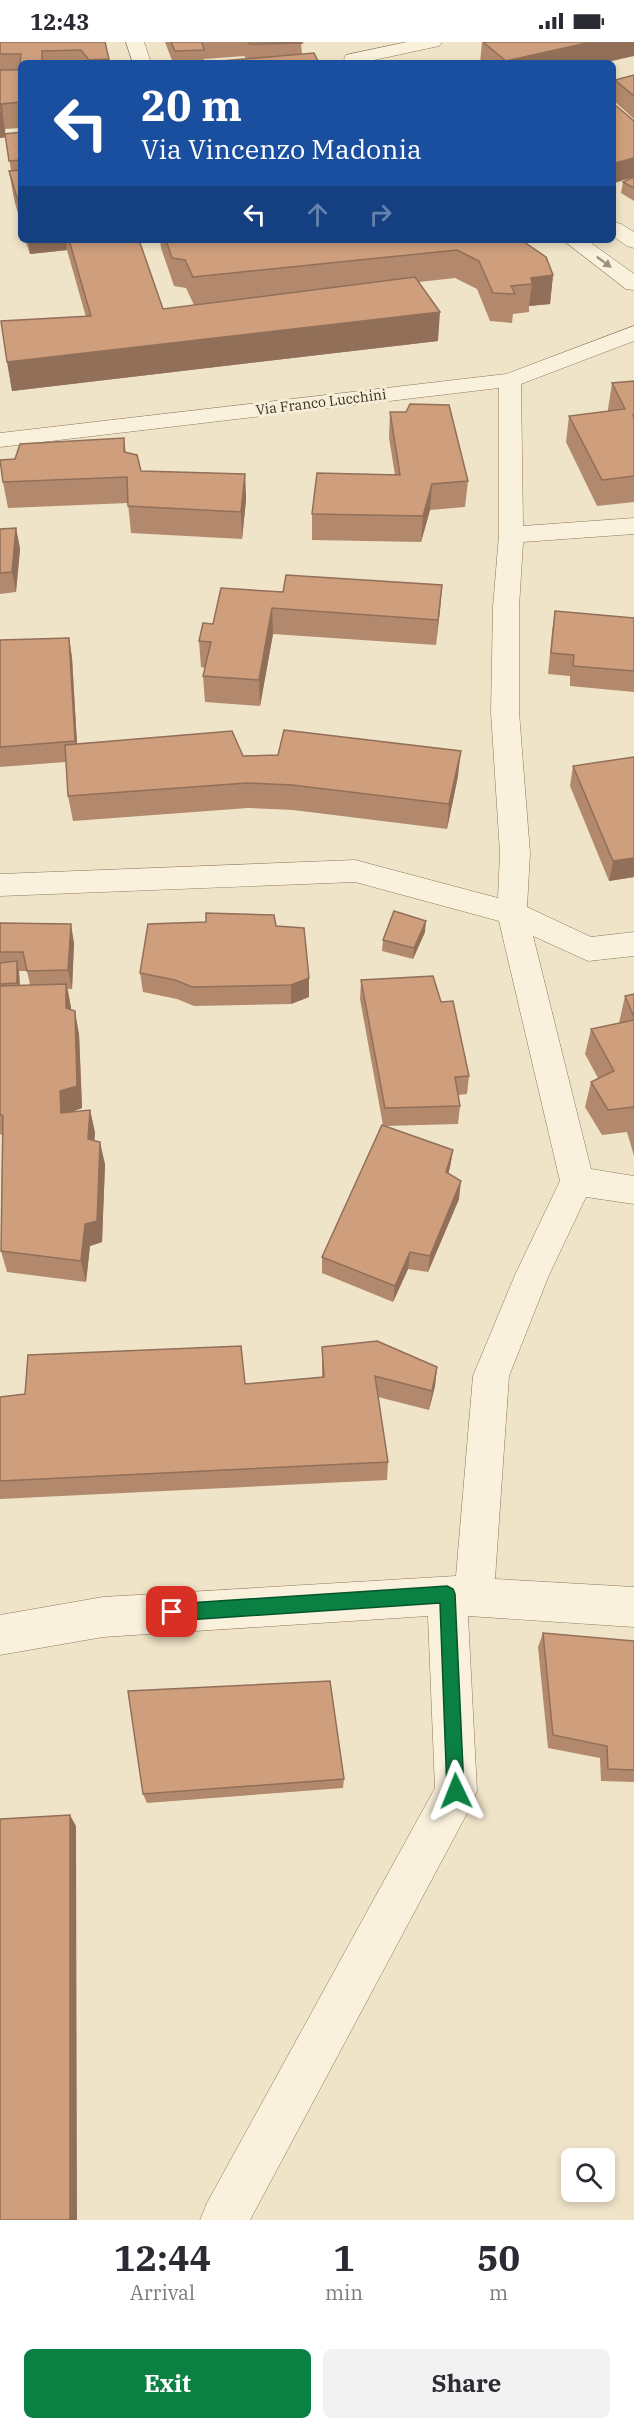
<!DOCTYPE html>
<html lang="en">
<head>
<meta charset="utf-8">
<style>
  :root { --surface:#fff; --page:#f2f2f3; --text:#2b2b33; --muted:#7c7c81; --accent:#0b8043 }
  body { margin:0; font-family:"IBM Plex Serif",serif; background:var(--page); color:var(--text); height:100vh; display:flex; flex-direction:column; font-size:22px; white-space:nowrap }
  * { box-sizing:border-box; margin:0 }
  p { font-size:20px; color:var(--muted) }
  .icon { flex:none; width:33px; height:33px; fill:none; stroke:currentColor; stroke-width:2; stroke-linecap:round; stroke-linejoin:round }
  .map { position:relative; height:2178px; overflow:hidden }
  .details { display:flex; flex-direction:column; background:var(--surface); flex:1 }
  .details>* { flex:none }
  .guide { position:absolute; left:18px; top:18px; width:598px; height:183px; border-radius:9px; box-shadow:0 3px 9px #0003; background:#1a4fa0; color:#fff; overflow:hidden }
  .buttons { position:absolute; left:561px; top:2106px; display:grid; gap:12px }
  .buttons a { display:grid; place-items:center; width:54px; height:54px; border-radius:9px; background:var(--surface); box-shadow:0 3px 9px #0003; font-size:30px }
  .pin { position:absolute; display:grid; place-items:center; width:51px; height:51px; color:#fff; margin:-26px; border-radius:12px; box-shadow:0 3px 9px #0006 }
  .me { position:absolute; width:66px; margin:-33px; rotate:358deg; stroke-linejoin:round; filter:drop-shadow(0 0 4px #0008) }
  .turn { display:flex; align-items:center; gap:21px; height:126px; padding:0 24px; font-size:27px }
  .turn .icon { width:78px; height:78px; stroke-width:2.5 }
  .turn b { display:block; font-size:42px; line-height:51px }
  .lanes { display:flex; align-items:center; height:57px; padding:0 24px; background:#0003; justify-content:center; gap:30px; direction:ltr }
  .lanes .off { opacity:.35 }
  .eta { display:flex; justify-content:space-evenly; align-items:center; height:102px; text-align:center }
  .eta b { font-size:36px; font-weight:700; line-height:42px }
  .action { display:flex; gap:12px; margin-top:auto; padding:12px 24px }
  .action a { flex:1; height:69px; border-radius:9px; background:var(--accent); color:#fff; font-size:24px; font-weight:700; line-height:69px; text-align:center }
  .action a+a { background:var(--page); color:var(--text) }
  .status { display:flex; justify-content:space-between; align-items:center; height:42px; padding:0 30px; background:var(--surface); direction:ltr }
  .status svg { height:16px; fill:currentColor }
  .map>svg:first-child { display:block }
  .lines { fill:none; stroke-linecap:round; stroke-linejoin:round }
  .street-casing { stroke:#8d765c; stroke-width:1 }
  .street { fill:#faf1dc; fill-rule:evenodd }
  .wall { fill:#b2896c; fill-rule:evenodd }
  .shaded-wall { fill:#916f58 }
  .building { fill:#cf9f7d; stroke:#916f58; stroke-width:1.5 }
  .oneway { fill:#9c907e }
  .route { fill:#0b8043; stroke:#07532c; stroke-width:1.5 }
  .labels { text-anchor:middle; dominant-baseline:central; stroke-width:6; stroke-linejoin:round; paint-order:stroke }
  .far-street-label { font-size:14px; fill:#3d2e20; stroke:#f7eed8 }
</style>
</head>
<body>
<div class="status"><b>12:43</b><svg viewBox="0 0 49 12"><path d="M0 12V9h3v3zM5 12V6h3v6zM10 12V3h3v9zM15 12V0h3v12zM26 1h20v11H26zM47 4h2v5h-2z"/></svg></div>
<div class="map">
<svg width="634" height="2178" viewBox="0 0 634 2178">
  <rect width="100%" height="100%" fill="#f0e4c8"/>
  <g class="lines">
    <defs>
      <g id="street">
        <polygon points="126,0 144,0 151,21 133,21"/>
        <polygon points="407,0 442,0 439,4 360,21 347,21 344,17 346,13"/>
        <polygon points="614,180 621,182 634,190 634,206 627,204 614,195"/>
        <polygon points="563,198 587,198 634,232 634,248 626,247"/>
        <polygon points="634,284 634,299 521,342 523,484 634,476 634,492 523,500 519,565 519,670 530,811 527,865 591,895 634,890 634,914 588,919 533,894 591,1127 634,1134 634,1162 586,1155 549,1233 509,1334 495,1537 634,1545 634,1585 468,1574 477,1749 471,1764 250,2178 200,2178 207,2161 435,1746 428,1574 103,1595 0,1613 0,1573 103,1555 456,1534 473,1334 515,1233 560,1139 499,879 355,840 0,854 0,832 355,818 498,856 500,811 491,670 493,565 499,493 499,346 0,405 0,391 506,332"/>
      </g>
    </defs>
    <use href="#street" class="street-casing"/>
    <use href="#street" class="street"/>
  </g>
  <g class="wall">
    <polygon points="0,0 105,0 109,17 110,21 21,21 21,86 5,87 5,92 21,90 21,183 14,157 9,129 11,129 6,95 0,96"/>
    <polygon points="165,0 301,0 302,12 247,17 244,14 204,17 204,21 173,21"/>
    <polygon points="482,0 634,0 603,21 480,21"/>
    <polygon points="634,33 634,77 614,59 615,38"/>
    <polygon points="614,62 634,79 634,159 621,151 623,140 630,136 614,141"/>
    <polygon points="25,198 139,198 163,267 194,263 186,246 174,244 161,206 160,198 521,198 553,233 550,262 529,264 529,270 513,272 512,281 490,279 477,247 455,236 419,240 438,299 12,349 1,279 86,275 67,208 30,212"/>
    <polygon points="634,339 634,460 597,464 566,400 569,374 608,369 608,367 612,341"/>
    <polygon points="390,370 468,439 465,465 430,468 421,500 312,498 312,472 395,433 389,396"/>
    <polygon points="124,396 126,411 141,429 245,432 246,458 242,497 131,491 128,461 8,466 3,440 15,417"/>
    <polygon points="16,486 20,507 16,550 0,552 0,487"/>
    <polygon points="442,543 436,603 273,592 260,664 205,660 203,634 205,626 201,625 199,599 213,582 283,550"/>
    <polygon points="555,569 634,576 634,650 570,644 570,634 548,632 552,590"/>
    <polygon points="69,596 72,616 77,702 243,714 458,734 447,787 293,768 248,766 73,779 68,754 66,720 0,725 0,607"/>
    <polygon points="573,724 634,835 609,839 570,744"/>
    <path d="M0,881L74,901L72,947H68L71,968L79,992L82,1066L72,1070L90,1068L95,1091L94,1099L105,1122L102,1200L90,1204L86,1240L7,1230L1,1209L2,1093L0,1092ZM19,929H27L30,943L20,944Z"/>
    <polygon points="276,884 309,955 291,962 194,964 177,957 143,950 140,931"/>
    <polygon points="425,890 413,917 382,909 383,898"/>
    <polygon points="361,938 441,960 469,1034 467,1052 458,1053 460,1064 458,1082 385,1084 453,1108 450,1125 448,1132 459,1157 428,1230 408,1227 393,1260 322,1231 322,1215 383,1083 360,957"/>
    <polygon points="634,952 634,1114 627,1090 602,1093 585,1065 591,1040 598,1036 585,1012 591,987 619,981 625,954"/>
    <polygon points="322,1305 437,1325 435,1344 429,1368 378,1355 388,1420 387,1438 0,1457 0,1355 25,1352 245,1342 322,1335"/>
    <polygon points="543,1591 634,1599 634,1740 601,1739 600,1716 548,1706 538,1605"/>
    <polygon points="344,1737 343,1746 147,1761 143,1752"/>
  </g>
  <g class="shaded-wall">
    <polygon points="591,0 634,0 634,14 603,21 506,21 506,19"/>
    <polygon points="1,62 6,95 0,96 0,71"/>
    <polygon points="634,116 634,135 614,141 615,121"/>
    <polygon points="28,198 66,198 67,208 30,212"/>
    <polygon points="553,233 550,262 529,264 532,242 531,236"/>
    <polygon points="440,270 438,299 12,349 7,320"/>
    <polygon points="245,432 246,458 242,497 241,470"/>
    <polygon points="432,442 430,468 421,500 423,474"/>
    <polygon points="16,486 20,507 16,550 12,530"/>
    <polygon points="442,543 440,569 436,603 438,578"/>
    <polygon points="272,566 273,592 260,664 259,638"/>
    <polygon points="69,596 72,616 78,719 75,699"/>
    <polygon points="461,709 458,734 447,787 449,762"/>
    <polygon points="634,816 634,835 609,839 613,819"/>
    <polygon points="426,879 425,890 413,917 414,906"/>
    <polygon points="71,882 74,901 72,947 68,928"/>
    <polygon points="17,919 19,930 20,951 17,941"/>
    <polygon points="309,936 309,955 291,962 291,943"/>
    <polygon points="66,942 71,965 71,990 66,966"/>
    <polygon points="75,969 79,992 82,1066 65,1072 61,1071 60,1049"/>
    <polygon points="90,1068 95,1091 93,1120 88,1097"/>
    <polygon points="100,1100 105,1122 102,1200 90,1204 86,1240 81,1219 85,1182"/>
    <polygon points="453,1108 450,1125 444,1148 446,1130"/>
    <polygon points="461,1139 459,1157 428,1230 430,1214"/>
    <polygon points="410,1210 408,1227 393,1260 395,1244"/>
    <polygon points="437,1325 435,1344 429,1368 432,1349"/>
    <polygon points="70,1773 76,1784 77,2178 70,2178"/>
  </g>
  <g class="building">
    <polygon points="0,0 105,0 109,17 89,18 81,8 42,9 42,21 21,21 21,24 20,24 21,12 0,12"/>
    <polygon points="171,0 202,0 204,8 175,9"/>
    <polygon points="248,0 301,0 302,1 250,2"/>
    <polygon points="483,0 591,0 506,19"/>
    <polygon points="314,11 319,21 210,21 210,20"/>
    <polygon points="0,28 21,28 21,60 1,62 2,70 0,71"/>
    <polygon points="634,33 634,54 615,38"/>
    <polygon points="614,62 634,79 634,116 615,121 614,120"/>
    <polygon points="21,90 21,118 9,119 5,92"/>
    <polygon points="21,128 21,169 9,129"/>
    <polygon points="634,135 634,146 623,140"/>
    <polygon points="69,198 139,198 163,267 415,235 440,270 7,320 1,279 91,274"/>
    <polygon points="166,198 521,198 546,215 553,233 531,236 532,242 511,244 515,252 493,251 479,219 457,208 193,235 185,218 172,216"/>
    <polygon points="634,339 634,373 633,373 634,376 634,434 602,438 569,374 625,367 612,341"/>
    <polygon points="410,362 449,363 468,439 432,442 423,474 312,472 317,431 400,433 390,370 406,370"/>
    <polygon points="124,396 124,410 137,413 141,429 245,432 241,470 128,464 127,435 3,440 0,418 15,417 20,402"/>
    <polygon points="16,486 12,530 0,531 0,487"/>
    <polygon points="286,533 442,543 438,578 272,566 259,638 203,634 211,600 199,599 203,581 213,582 221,546 283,550"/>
    <polygon points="555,569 634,576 634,629 573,624 574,613 551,611"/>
    <polygon points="69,596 75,699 0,705 0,598"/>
    <polygon points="284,688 461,709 449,762 292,743 247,741 68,754 65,703 232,689 243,714 278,713"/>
    <polygon points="634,715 634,816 613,819 573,724"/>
    <polygon points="394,869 426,879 414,906 383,898"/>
    <polygon points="206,871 274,873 276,884 304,886 309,936 291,943 192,945 175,938 140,931 148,882 206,880"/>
    <polygon points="0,881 71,882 68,928 27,929 23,910 0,910"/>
    <polygon points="17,919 17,941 0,942 0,921"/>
    <polygon points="433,934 441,960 453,959 469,1034 455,1035 460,1064 385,1066 361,938"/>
    <polygon points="66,942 66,966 75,969 77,1044 60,1049 61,1071 90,1068 88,1097 100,1100 97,1179 85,1182 81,1219 1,1209 3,1074 0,1072 0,944"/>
    <polygon points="634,952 634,975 625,954"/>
    <polygon points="634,978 634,1067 633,1065 608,1068 591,1040 614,1029 591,987"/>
    <polygon points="382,1083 453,1108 446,1130 461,1139 430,1214 410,1210 395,1244 322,1215"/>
    <polygon points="377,1299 437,1325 432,1349 375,1334 388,1420 0,1439 0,1355 25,1352 28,1313 241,1304 245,1342 324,1335 322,1305"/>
    <polygon points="543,1591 634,1599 634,1728 608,1727 607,1704 553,1693"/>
    <polygon points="330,1639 344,1737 143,1752 128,1649"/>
    <polygon points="70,1773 70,2178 0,2178 0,1777"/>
  </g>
  <defs><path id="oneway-solid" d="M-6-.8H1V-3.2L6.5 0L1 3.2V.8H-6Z" transform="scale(1.5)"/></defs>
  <use class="oneway" href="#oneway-solid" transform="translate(604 220) rotate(36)"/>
  <polygon class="route" points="447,1544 453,1547 455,1552 464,1749 462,1755 456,1758 450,1755 447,1749 440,1561 172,1579 166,1576 163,1570 166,1565 172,1562"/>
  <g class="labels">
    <g class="far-street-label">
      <text transform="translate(321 360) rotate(-7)">Via Franco Lucchini</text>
    </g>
  </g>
</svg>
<div class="buttons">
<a><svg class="icon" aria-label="search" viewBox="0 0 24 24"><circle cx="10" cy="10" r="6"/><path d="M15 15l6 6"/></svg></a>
</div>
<div class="pin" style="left:172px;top:1570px;background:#d93025"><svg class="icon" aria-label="arrive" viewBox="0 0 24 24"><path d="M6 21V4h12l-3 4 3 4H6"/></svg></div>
<svg class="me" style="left:456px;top:1749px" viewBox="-20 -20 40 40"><path d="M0-17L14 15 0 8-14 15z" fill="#0b8043" stroke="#fff" stroke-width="4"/></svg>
<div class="guide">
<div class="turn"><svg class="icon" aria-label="left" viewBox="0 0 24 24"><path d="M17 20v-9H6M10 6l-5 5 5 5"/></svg><div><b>20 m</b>Via Vincenzo Madonia</div></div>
<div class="lanes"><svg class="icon" aria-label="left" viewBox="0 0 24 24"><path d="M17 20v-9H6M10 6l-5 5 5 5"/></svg><svg class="icon off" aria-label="ahead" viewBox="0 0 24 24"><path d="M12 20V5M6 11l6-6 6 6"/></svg><svg class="icon off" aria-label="right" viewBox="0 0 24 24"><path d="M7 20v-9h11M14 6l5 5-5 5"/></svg></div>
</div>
</div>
<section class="details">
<div class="eta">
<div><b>12:44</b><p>Arrival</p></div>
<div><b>1</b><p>min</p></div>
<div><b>50</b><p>m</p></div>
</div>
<div class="action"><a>Exit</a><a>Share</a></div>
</section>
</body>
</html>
